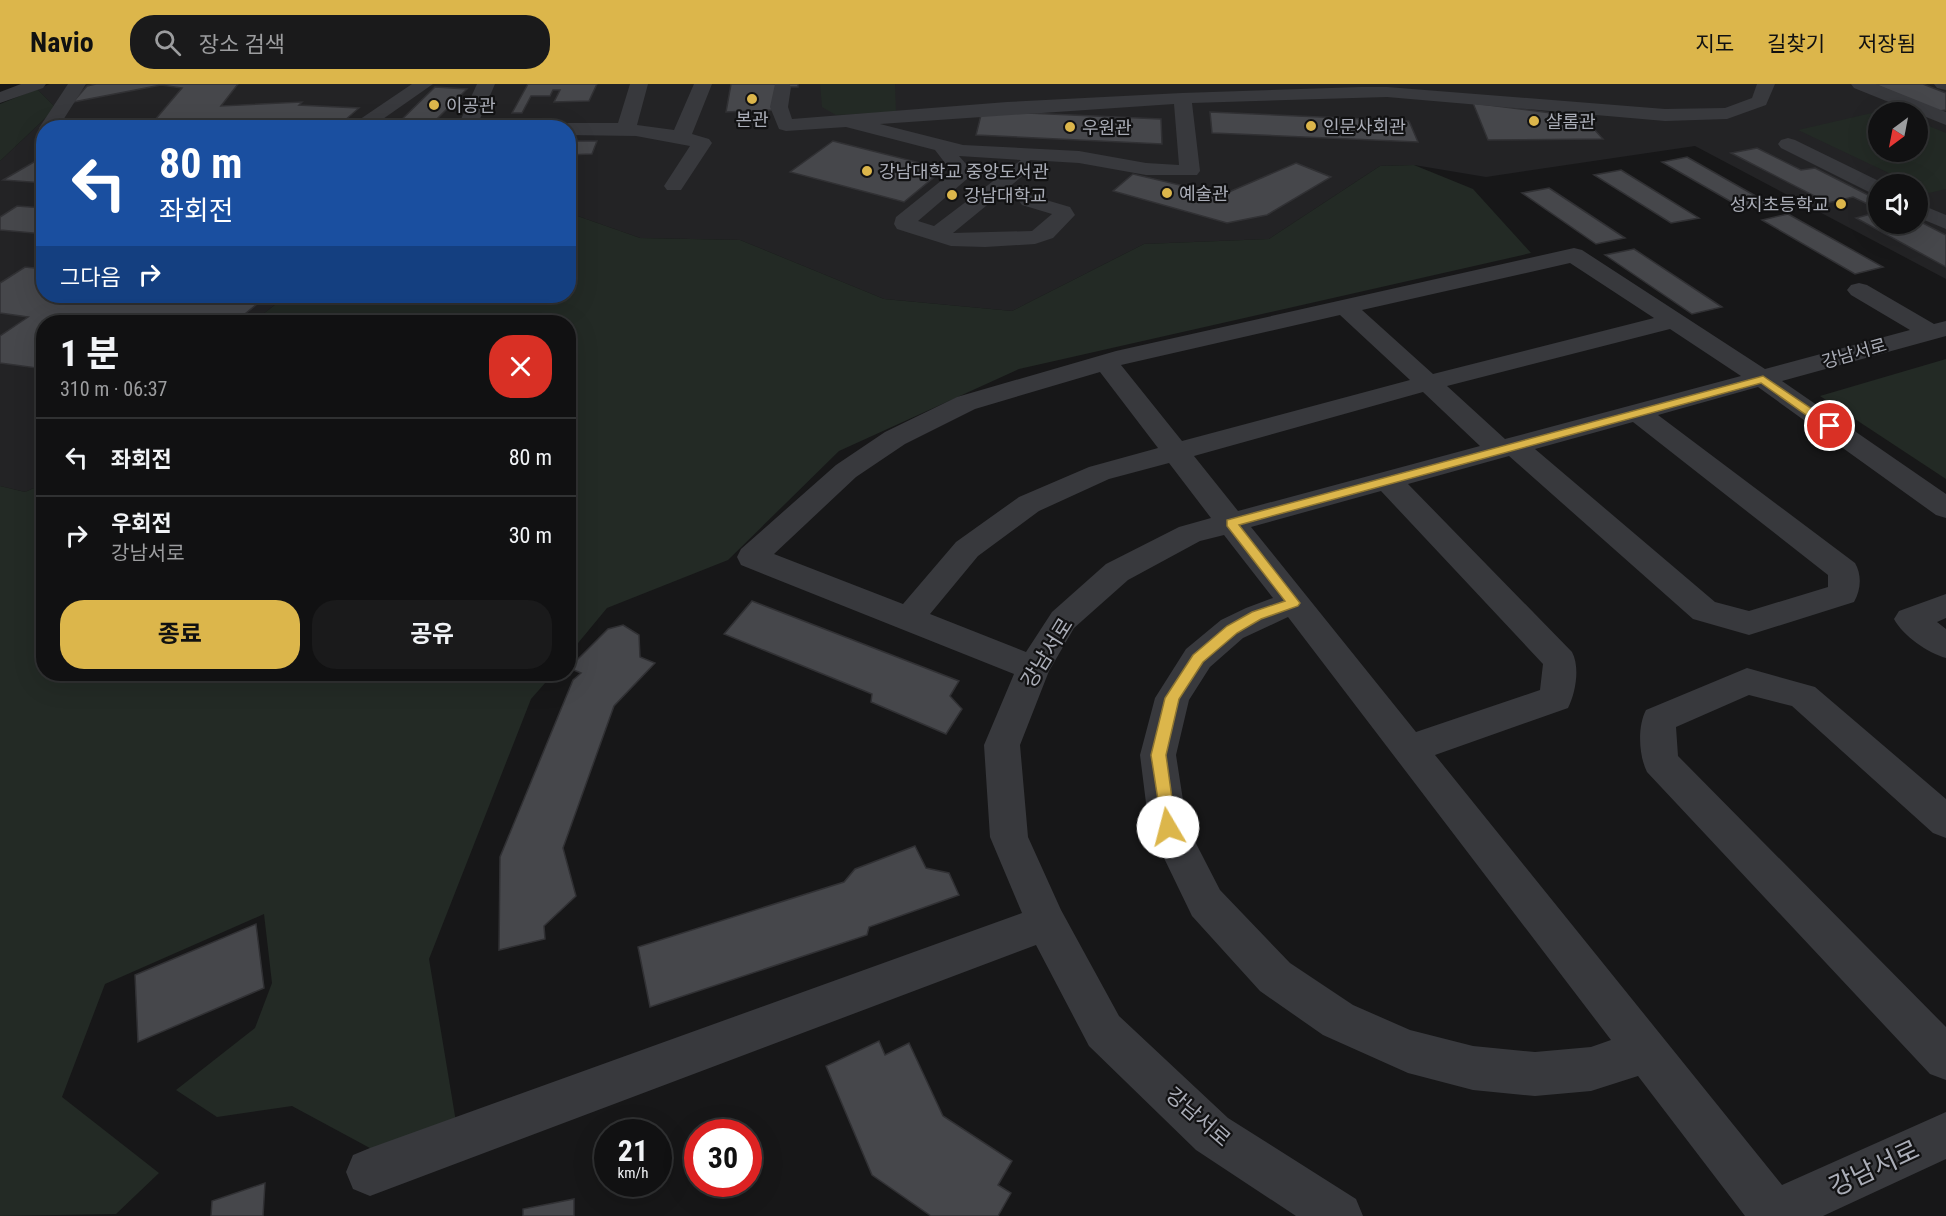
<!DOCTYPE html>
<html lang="ko">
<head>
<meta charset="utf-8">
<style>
  :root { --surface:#111112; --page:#1a1a1b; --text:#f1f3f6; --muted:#9c9d9f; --line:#303132; --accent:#dcb64b }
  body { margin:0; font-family:"Roboto Condensed","Noto Sans KR",sans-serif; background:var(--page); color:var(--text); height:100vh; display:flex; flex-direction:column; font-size:22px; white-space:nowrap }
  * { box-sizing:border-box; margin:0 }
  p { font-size:20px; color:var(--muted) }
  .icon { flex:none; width:33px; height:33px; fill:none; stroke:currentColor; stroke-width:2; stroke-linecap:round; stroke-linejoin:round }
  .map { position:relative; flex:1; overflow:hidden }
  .side { position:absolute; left:36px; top:231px; width:540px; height:366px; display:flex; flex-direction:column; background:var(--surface); border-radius:24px; box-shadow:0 6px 24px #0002,0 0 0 2px var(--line) }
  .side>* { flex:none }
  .guide { position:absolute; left:36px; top:36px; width:540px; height:183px; border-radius:24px; box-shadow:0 6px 24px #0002,0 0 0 2px var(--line); background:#1a4fa0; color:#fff; overflow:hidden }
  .needle { width:39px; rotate:212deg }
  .tools { position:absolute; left:1868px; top:18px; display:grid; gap:12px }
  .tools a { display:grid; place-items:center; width:60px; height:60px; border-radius:50%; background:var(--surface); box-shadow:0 6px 24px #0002,0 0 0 2px var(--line); font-size:30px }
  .speed { position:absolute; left:594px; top:1035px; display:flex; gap:12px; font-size:30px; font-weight:700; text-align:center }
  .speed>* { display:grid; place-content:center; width:78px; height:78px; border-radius:50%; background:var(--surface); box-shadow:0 6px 24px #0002,0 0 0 2px var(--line); line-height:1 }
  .speed small { font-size:15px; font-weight:400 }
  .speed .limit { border:9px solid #d22; background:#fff; color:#111 }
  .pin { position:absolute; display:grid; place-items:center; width:51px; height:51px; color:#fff; margin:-26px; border:3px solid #fff; border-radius:50%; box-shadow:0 2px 6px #0007 }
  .me { position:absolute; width:66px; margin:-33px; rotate:352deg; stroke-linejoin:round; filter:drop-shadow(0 0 4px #0008) }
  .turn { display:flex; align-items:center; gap:21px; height:126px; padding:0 24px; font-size:27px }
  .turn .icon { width:78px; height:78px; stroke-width:2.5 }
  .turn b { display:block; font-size:42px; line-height:51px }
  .then { display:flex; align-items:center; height:57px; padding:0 24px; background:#0003; gap:12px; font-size:22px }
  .round { display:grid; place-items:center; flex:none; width:63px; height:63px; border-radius:24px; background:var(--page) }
  .head { display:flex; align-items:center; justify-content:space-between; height:102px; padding:0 24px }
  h1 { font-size:36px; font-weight:700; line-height:45px }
  .primary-button { display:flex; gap:12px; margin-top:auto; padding:12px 24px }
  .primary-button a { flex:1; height:69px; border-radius:24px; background:var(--accent); color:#111; font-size:24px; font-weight:700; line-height:69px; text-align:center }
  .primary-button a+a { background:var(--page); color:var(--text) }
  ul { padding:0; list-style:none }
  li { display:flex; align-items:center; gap:18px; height:78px; padding:0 24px; border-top:2px solid var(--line) }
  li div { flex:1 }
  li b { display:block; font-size:22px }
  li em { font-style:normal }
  header { display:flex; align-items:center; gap:36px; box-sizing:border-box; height:84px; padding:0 30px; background:var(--accent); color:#111 }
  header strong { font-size:28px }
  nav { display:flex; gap:33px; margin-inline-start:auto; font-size:21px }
  .search { width:420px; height:54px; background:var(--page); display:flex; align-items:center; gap:15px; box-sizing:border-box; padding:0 21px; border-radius:24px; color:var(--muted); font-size:22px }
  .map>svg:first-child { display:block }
  .built { fill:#232325; fill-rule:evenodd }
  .green { fill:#232a25 }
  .building { fill:#46474b; stroke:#313134; stroke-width:1.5 }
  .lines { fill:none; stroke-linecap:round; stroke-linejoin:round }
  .minor { fill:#38393d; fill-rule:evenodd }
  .route { fill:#dcb64b; stroke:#8f7631; stroke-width:1.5 }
  .poi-dot { fill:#dcb64b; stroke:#121213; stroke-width:2 }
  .labels { text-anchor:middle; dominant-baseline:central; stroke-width:4.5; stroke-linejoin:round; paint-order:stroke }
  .far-poi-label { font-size:18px; fill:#aaadb7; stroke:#121213; text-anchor:start }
  .far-street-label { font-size:18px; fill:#aaadb7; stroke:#121213 }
  .street-label { font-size:21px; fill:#aaadb7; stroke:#121213 }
  .near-street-label { font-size:26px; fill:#aaadb7; stroke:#121213 }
</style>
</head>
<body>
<header>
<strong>Navio</strong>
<div class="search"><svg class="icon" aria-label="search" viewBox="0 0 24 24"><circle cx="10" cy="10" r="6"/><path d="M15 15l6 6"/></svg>장소 검색</div>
<nav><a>지도</a><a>길찾기</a><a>저장됨</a></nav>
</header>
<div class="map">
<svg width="1946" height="1132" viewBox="0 0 1946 1132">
  <rect width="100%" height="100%" fill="#171718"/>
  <path class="built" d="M50,0H1946V195L1695,62L1486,93L1414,81L1380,82L1269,155L1144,160L1012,227L884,215L740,156L640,154L569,129L568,44H44V212H286L253,238H44L43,400L25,408L0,402V77L56,24L37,5ZM1878,28H1917V68H1878ZM1878,100H1917V140H1878Z"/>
  <g class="green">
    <polygon points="820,0 895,0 896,28 836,31 822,23"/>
    <polygon points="37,5 56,24 0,77 0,20"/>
    <polygon points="1889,25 1897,28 1878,28 1878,68 1917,68 1917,37 1946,49 1946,105 1929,109 1917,103 1917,100 1912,100 1798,46"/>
    <polygon points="1414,81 1473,105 1531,169 1019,285 839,367 728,476 607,524 569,570 568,238 253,238 286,212 568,212 569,129 640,154 740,156 884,215 1012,227 1144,160 1269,155 1380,82"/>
    <polygon points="1946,275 1946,395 1820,312"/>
    <polygon points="43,400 44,590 553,590 531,615 429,875 456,1038 381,1070 292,1022 217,1033 176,1006 255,944 272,899 264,830 105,900 62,1013 159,1089 116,1130 0,1132 0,402 25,408"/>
  </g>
  <g class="building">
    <polygon points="96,0 238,0 221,22 302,18 299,21 359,24 336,44 289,44 294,39 277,38 196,44 148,44 182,4 161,1 73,18 87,2"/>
    <polygon points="528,0 597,0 589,17 554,18 560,6 553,6 550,12 531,12 522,29 512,29"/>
    <polygon points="731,0 798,0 798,3 776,3 773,26 726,28"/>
    <polygon points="1873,0 1923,0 1946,9 1946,26 1939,27"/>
    <polygon points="435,3 467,5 435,37 445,44 393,44"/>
    <polygon points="1473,19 1583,33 1603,55 1488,56"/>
    <polygon points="982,27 1161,35 1162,60 976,51"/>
    <polygon points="1210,28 1409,37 1418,58 1212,49"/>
    <polygon points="568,57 597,57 592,70 568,71"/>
    <polygon points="833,57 944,85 904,118 790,88"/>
    <polygon points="1757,64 1801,86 1815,84 1878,116 1878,125 1853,113 1828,119 1731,69"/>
    <polygon points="1687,73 1768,119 1742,124 1662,78"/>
    <polygon points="39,75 44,75 44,99 3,96"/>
    <polygon points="1296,79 1331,93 1267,131 1227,139 1113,107 1133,90 1222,111"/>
    <polygon points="1621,86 1699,134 1671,139 1594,91"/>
    <polygon points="1549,104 1625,154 1596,160 1522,109"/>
    <polygon points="17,122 44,124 44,150 0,146 0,133"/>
    <polygon points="1878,128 1878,140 1917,140 1917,136 1946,151 1946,183 1856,134"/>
    <polygon points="1788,130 1883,183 1855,190 1762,136"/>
    <polygon points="1634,165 1722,223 1692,230 1605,171"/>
    <polygon points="25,183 44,185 44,212 267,212 235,238 44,238 44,285 0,279 0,252 28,233 0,229 0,199"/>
    <polygon points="752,517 959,597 950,612 962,625 946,650 871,618 872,610 724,550"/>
    <polygon points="623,541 639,551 640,573 655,579 614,622 563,764 576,812 544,842 545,855 499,866 500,773 573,596 581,589 569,584 608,545"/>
    <polygon points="915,762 926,784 949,789 959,811 869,843 867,851 650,923 638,863 844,798 855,785"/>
    <polygon points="256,840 264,904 138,958 135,891"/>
    <polygon points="879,957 885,971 909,959 943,1032 1012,1077 998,1101 1011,1109 998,1132 931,1132 872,1091 826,982"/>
    <polygon points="265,1099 263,1132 211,1132 212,1117"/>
    <polygon points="574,1115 574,1132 523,1132 523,1125"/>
  </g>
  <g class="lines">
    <g class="minor">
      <polygon points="21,0 46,0 43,4 0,19 0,8"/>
      <polygon points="68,0 86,0 58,44 44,44 44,49 41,48 39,44"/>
      <polygon points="412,0 433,0 370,44 347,44"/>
      <polygon points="477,0 495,0 476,44 457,44"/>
      <polygon points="630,0 648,0 637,41 674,46 694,0 712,0 692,50 709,55 712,59 681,106 667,106 664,102 690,62 636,52 568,51 568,44 560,44 568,39 618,39"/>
      <path d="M775,0H789L791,3L788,23L792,35L1007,18L1182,9L1361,3H1387L1665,25L1725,24L1752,14L1757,0H1775L1766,21L1727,35L1665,37L1387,13L1192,19L1200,87L1197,91H1146L1079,79L1029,76L1034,81L1031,85L953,149L1032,147L1052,130L1022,121L1019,117L1022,113L1029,111L1070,123L1075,131L1053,154L1035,160L985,163L951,162L897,145L894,140L896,133L952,88L935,66L846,43L786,47L779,45L770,23ZM1174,20L1179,81L1146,79L1079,67L963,61L880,40ZM959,72L1021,76L934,142L918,137L974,89Z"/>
      <polygon points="1851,0 1876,0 1946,28 1946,41 1854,4"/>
      <polygon points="1934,0 1946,0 1946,6 1937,4"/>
      <polygon points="1788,54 1795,56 1885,100 1878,100 1878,111 1871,109 1781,64 1778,60 1781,56"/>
      <polygon points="1917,119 1946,131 1946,145 1917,133"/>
      <path d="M1574,164L1582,166L1765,285L1910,246L1851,211L1847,206L1851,201L1859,199L1867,201L1934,240L1946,237V252L1782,297L1946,410V434L1936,431L1758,303L1658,331L1855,479C1862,491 1861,506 1854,518L1749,551L1693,535L1509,372L1408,400L1572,568C1580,583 1576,608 1568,624L1435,671L1782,1101L1946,1028V1075L1823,1132H1745L1638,992L1591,1007L1535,1012L1473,1006L1408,989L1323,951L1260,907L1192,832L1149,743L1140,671L1155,614L1186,565L1221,536L1246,524L1273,514L1224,451L1200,457L1128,496L1074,544L1049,587L1020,661L1028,753L1061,826L1119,932L1228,1034L1356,1115L1363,1132H1296L1196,1066L1089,962L1036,861L370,1112L353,1105L346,1088L353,1071L370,1064L1022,829L990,753L984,661L1014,590L741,481L737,473L741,465L836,381L885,348L957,313L1116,267ZM1570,179L1654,234L1433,290L1362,226ZM1340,231L1410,296L1182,357L1121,281ZM1670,245L1741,292L1505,355L1447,302ZM1100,288L1158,364L1089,383L1019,413L956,458L903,520L774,470L856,393L905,360L975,325ZM1423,308L1480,362L1238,427L1194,372ZM1633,338L1828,491V503L1749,527L1715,518L1535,365ZM1169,379L1211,434L1179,443L1106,480L1052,528L1026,568L930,530L978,472L1039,427L1109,395ZM1381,407L1543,580L1540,606L1416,648L1251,443ZM1288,533L1611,956L1591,963L1535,968L1473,962L1410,946L1353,921L1290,879L1220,806L1187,742L1176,671L1189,616L1210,583L1243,554Z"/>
      <path d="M1946,510V534L1937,538L1946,545V574C1928,569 1903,552 1894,535L1899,527Z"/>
      <path d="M1747,584L1815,603L1946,715V754L1933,749L1792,622L1749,611L1676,643L1678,672L1946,943V996L1930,990L1647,688C1639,672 1637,643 1646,626Z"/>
    </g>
  </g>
  <polygon class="route" points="1763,292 1834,340 1834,345 1826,345 1761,299 1239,441 1300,519 1298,522 1261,535 1237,549 1203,578 1179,615 1166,671 1176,743 1174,748 1168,750 1163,748 1151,671 1165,614 1193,571 1227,542 1252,528 1285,517 1227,442 1227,436"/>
  <g class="poi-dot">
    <circle cx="752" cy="15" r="6"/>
    <circle cx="434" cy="21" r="6"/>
    <circle cx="1534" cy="37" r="6"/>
    <circle cx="1311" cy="42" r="6"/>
    <circle cx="1070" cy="43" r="6"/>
    <circle cx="867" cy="87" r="6"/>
    <circle cx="1167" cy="109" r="6"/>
    <circle cx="952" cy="111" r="6"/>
    <circle cx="1841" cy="120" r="6"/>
  </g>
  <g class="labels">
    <g class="far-poi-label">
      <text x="446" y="21">이공관</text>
      <text x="752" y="35" text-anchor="middle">본관</text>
      <text x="1546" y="37">샬롬관</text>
      <text x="1323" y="42">인문사회관</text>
      <text x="1082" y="43">우원관</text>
      <text x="879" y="87">강남대학교 중앙도서관</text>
      <text x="1179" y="109">예술관</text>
      <text x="964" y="111">강남대학교</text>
      <text x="1829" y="120" text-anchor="end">성지초등학교</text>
    </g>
    <g class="far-street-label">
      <text transform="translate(1854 269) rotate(-16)">강남서로</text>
    </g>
    <g class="street-label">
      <text transform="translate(1047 569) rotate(-58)">강남서로</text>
      <text transform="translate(1198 1033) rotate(41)">강남서로</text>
    </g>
    <g class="near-street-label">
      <text transform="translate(1874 1084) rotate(-25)">강남서로</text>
    </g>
  </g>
</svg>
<div class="tools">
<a><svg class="needle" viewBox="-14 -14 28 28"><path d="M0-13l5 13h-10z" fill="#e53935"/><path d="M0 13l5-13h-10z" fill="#9c9d9f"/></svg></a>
<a><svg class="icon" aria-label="sound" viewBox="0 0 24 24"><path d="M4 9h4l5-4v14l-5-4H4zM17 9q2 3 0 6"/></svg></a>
</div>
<div class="speed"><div>21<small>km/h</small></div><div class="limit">30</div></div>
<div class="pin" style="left:1830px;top:342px;background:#d93025"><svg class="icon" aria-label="arrive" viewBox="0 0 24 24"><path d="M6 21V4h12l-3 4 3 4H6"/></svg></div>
<svg class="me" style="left:1168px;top:743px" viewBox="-20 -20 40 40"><circle r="19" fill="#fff"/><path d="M0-13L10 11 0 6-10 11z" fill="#dcb64b"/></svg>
<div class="guide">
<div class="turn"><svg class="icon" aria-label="left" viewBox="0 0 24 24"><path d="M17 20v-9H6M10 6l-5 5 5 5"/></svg><div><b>80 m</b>좌회전</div></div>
<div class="then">그다음<svg class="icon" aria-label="right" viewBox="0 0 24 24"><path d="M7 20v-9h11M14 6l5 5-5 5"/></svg></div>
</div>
<section class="side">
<div class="head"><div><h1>1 분</h1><p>310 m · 06:37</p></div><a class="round" style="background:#d93025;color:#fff"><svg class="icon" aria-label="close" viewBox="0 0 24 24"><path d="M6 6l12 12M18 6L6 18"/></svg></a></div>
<ul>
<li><svg class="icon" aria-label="left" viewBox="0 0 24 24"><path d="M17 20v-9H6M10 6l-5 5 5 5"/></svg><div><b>좌회전</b></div><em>80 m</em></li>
<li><svg class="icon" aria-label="right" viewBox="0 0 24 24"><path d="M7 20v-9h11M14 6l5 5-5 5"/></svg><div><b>우회전</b><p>강남서로</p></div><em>30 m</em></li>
</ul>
<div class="primary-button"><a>종료</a><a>공유</a></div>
</section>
</div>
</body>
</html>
